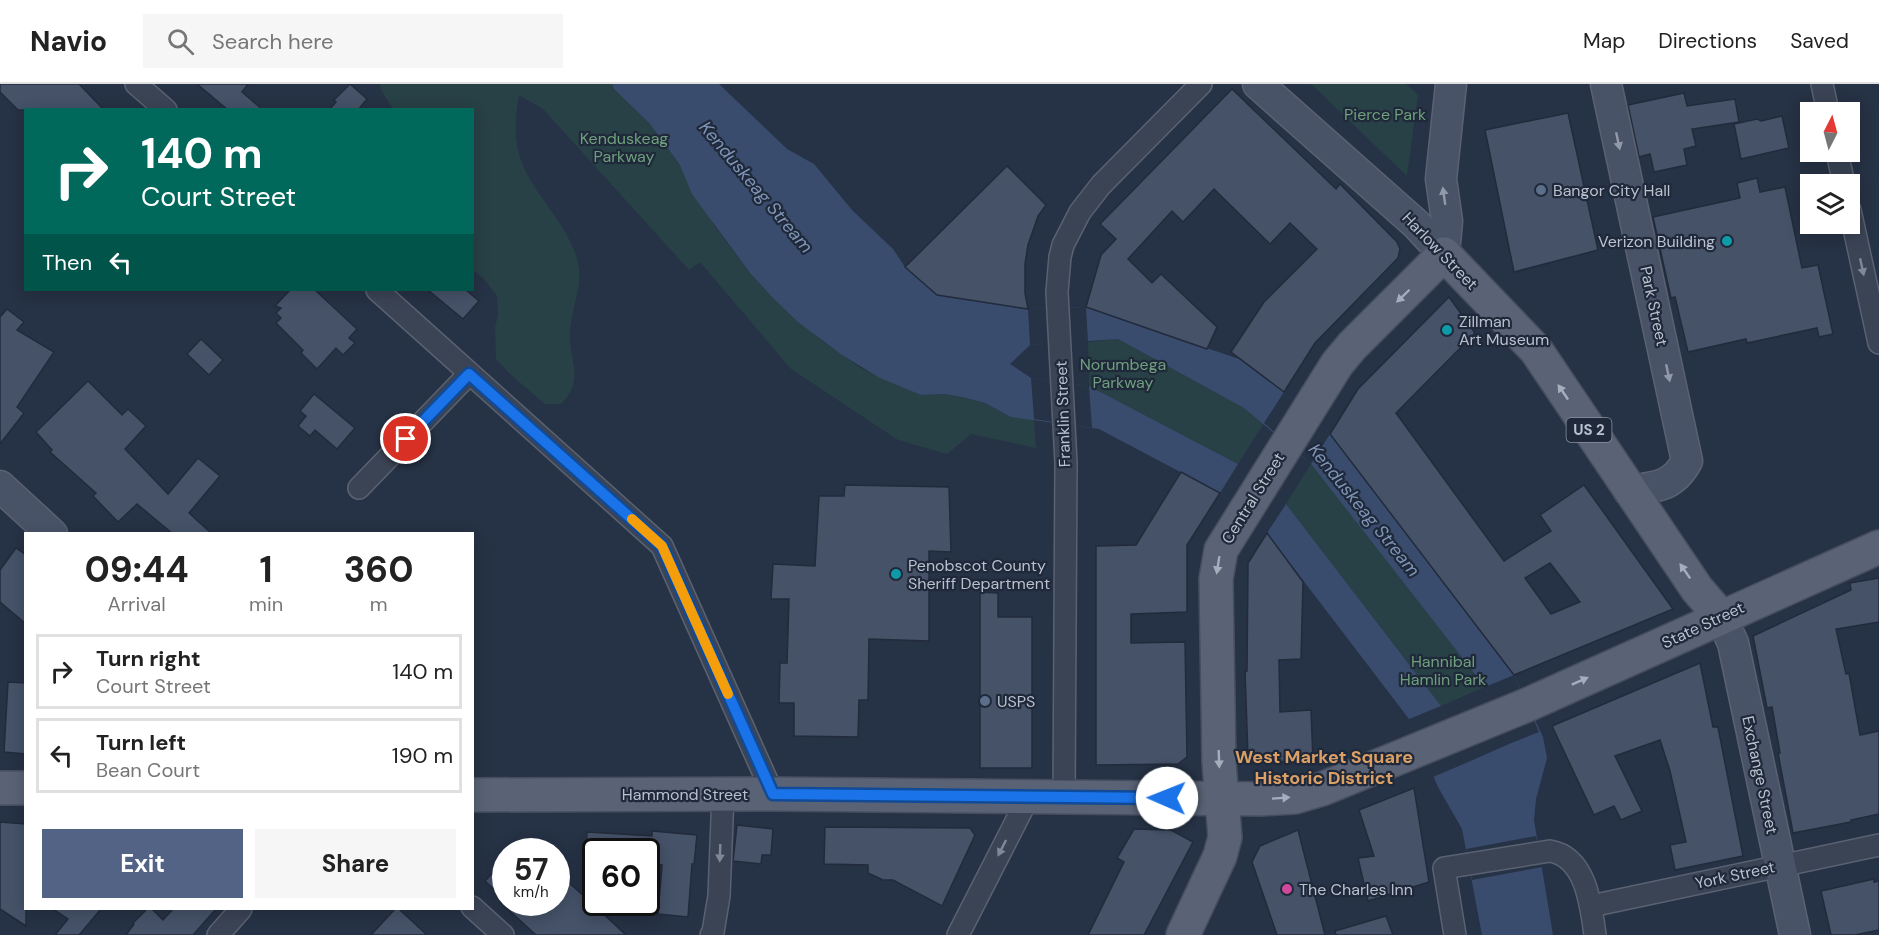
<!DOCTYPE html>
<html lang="en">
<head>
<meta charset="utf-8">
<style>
  :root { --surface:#fff; --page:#f6f6f6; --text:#222; --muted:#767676; --line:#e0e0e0; --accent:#536385 }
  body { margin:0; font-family:"DM Sans",sans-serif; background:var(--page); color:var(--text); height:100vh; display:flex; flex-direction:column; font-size:22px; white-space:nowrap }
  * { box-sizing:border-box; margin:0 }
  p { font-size:20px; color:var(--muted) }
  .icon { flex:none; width:33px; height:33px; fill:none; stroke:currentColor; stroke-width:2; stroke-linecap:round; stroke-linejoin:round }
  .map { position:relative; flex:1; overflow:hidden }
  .drawer { position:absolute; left:24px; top:448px; width:450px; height:378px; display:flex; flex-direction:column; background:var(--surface); border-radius:0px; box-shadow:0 3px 15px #0003 }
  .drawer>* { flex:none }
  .guide { position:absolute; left:24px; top:24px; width:450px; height:183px; border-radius:0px; box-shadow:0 3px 15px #0003; background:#00695c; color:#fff; overflow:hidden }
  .needle { width:39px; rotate:6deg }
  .controls { position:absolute; left:1800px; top:18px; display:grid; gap:12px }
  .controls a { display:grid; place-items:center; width:60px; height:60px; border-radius:0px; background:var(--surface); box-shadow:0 3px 15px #0003; font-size:30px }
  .speed { position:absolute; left:492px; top:754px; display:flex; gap:12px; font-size:30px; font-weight:700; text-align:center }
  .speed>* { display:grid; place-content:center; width:78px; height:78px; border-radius:50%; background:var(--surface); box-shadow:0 3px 15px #0003; line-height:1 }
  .speed small { font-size:15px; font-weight:400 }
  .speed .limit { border:3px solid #111; border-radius:9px; background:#fff; color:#111 }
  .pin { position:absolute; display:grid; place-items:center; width:51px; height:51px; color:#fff; margin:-26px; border:3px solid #fff; border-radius:50%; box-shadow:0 2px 6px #0007 }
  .me { position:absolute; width:66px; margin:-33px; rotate:271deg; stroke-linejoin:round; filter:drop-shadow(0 0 4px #0008) }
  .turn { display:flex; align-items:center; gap:21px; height:126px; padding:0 18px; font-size:27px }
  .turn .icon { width:78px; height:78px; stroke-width:2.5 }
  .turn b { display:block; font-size:42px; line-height:51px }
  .then { display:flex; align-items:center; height:57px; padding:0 18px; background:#0003; gap:12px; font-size:22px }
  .eta { display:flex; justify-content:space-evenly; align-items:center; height:102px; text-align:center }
  .eta b { font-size:36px; font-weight:700; line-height:42px }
  .cta { display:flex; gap:12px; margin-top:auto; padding:12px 18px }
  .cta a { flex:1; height:69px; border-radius:0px; background:var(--accent); color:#fff; font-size:24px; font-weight:700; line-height:69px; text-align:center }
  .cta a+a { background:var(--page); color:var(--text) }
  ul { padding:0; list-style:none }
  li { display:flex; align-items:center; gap:18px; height:75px; margin:0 12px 9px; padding:0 6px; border:3px solid var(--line); border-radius:0px }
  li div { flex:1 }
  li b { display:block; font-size:22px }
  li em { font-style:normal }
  header { display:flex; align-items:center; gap:36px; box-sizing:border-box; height:84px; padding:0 30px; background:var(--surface); border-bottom:2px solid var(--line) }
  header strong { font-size:28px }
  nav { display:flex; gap:33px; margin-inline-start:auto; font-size:21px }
  .search { width:420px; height:54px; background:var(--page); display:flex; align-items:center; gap:15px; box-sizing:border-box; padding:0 21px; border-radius:0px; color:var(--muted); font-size:22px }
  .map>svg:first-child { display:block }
  .green { fill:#284146 }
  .water { fill:#3a4c6d; fill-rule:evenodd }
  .pier { fill:#263245 }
  .building { fill:#455268; stroke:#222b3c; stroke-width:1.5; fill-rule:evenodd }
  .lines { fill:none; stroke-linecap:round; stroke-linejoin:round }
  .street-casing { stroke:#5a6272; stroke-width:24 }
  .secondary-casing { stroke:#5a6272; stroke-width:33 }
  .primary-casing { stroke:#454d5e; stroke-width:36 }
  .street { stroke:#3b4455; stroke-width:21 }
  .secondary { stroke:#495368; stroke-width:30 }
  .primary { stroke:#596375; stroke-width:33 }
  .oneway { fill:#929aaa }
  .oneway2 { fill:#808898 }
  .oneway3 { fill:#a6adbc }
  .route-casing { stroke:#114b97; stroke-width:15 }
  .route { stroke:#1a73e8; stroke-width:10 }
  .slow { stroke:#f59e0b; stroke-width:10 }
  .service-dot { fill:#5c6f8a; stroke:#1f293a; stroke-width:2 }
  .culture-dot { fill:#0f9aa8; stroke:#1f293a; stroke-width:2 }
  .hotel-dot { fill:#d1479c; stroke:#1f293a; stroke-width:2 }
  .labels { text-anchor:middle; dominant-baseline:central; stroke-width:4.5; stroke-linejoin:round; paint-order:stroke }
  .shield { fill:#1f293a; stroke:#8b93a2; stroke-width:1.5 }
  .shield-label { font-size:15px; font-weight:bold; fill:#b9c0ce }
  .park-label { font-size:16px; fill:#6fa07d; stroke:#1f293a }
  .poi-label { font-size:16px; fill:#b9c0ce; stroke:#1f293a; text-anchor:start }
  .street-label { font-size:16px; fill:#b9c0ce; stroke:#1f293a }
  .water-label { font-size:18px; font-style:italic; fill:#7f94b6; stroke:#1f293a }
  .neighbourhood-label { font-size:18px; font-weight:bold; fill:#dca066; stroke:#1f293a }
</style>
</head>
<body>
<header>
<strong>Navio</strong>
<div class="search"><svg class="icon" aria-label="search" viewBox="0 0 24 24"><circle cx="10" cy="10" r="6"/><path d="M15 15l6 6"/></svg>Search here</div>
<nav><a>Map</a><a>Directions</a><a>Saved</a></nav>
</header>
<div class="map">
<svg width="1879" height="851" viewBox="0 0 1879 851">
  <rect width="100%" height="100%" fill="#263245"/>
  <g class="green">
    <path d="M380,0H612L614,5L650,40L680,81L716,144L750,189L772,213L821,256L861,284L921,311L944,310L962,313L985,319L1011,333L1034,335L1036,364L971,350L947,370L898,356L791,285L700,178L689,186L543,25L519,11C516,27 514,49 518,66C527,107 568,136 578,179C584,205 568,230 570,256C572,283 583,297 561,320H545L511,291L496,275L495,244L498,230L497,212L484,195L473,186L472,26L393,25L381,6Z"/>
    <polygon points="1311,0 1406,0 1418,11 1407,92"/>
    <polygon points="1118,255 1244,324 1264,339 1238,380 1089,302 1088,258"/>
    <polygon points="1311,380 1485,603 1441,622 1286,420"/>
  </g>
  <path class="water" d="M612,0H719L787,65L814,80L852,126L893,165L905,183L937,211L1028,225L1086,223L1239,275L1284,308L1330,350L1514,591L1543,653L1547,674L1536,715L1534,736L1553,851H1482L1462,745L1438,703L1409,635L1267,449L1220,409L1099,345L1011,333L985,319L962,313L944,310L921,311L880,294L842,271L798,238L772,213L750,189L692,110L680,81L650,40L614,5ZM1118,255L1244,324L1311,380L1485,603L1509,660L1466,679L1441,622L1286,420L1238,380L1089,302L1031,294L1010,280L1030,261Z"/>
  <g class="pier">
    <polygon points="1086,223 1088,258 1030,261 1028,225"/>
    <polygon points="1031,294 1089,302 1092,344 1034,335"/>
    <polygon points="1284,308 1330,350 1311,380 1264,339"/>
    <polygon points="1238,380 1286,420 1267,449 1220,409"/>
    <polygon points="1514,591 1539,648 1509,660 1485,603"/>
    <polygon points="1441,622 1466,679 1433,693 1409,635"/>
    <polygon points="1536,752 1542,783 1472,796 1466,765"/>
  </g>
  <g class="building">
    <polygon points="0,0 79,0 104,26 18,26 0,8"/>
    <polygon points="197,0 248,0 242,8 263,26 228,26"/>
    <polygon points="350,0 367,15 358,26 329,26 336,18 334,16"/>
    <polygon points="1232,5 1336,105 1340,100 1397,158 1400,165 1398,174 1315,259 1284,308 1231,268 1264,218 1317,165 1290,139 1270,160 1214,105 1183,138 1172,127 1128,175 1152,199 1161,190 1217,243 1207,265 1086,223 1101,171 1116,155 1100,140"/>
    <polygon points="1684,9 1687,22 1735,15 1739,38 1692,45 1696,62 1684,65 1687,81 1654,88 1650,70 1639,73 1628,21"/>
    <polygon points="1568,29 1598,166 1514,188 1485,46"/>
    <polygon points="1782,32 1789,64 1741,75 1734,40 1757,35 1761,37"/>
    <polygon points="1007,82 1046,121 1038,132 1028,161 1025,180 1025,209 1028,225 937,211 905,183"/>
    <polygon points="1757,94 1760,108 1785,103 1802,184 1818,181 1833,250 1819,253 1817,244 1747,259 1746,255 1688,268 1675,213 1671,214 1653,133 1740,114 1737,99"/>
    <polygon points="290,206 315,206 357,245 349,254 355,259 343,271 336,264 317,285 301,269 303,266 276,239 281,234 276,229 281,224 275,222"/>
    <polygon points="428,206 466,206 479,217 463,235"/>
    <path d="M1449,213L1475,249L1396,329L1504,477L1551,447L1540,431L1584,401L1673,525L1514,591L1330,350L1358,305ZM1550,479L1580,518L1551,530L1525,494Z"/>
    <polygon points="7,225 24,238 17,246 54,268 17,323 24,329 0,360 0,233"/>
    <polygon points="201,255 223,276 209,291 187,270"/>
    <polygon points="88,297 122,331 128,325 146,342 125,365 168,410 198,374 220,392 189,429 212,450 173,450 137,420 118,438 93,412 96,409 50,368 52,366 36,348"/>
    <polygon points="314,310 355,344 337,365 315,346 310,352 298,342 306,332 300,327"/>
    <polygon points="1181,388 1220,409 1187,461 1187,528 1131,530 1131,559 1185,558 1187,673 1178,680 1096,681 1096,462 1136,461"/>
    <polygon points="845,401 949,403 951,468 929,467 929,557 869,555 868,616 859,616 858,653 794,652 794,619 779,619 780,579 787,579 789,515 771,515 773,480 815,482 819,412 844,412"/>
    <polygon points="1267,449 1303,498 1301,575 1279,576 1280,628 1311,626 1313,676 1254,679 1248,673 1245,587 1247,587 1248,479"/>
    <polygon points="16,464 26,471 26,540 0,518 0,486"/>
    <polygon points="1879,494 1879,538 1836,545 1846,590 1849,589 1860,651 1879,647 1879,730 1851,736 1851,738 1793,749 1778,669 1780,669 1772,623 1767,624 1753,552 1851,506 1850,499"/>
    <polygon points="980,508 998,509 998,533 1032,533 1032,684 980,684"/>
    <polygon points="1700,579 1713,643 1718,643 1743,772 1675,786 1670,761 1686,758 1670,687 1660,656 1615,672 1642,727 1621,736 1614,722 1594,731 1552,642"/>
    <polygon points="8,598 26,599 26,670 4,668"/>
    <polygon points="1414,704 1429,798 1368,817 1358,774 1374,772 1359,726"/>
    <polygon points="0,738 26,740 26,842 0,825"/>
    <polygon points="737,741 773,745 771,771 762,771 761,780 733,777"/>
    <polygon points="825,743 970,744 975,751 942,822 893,796 883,796 868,789 868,781 824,780"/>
    <polygon points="1134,745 1171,746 1193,758 1144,851 1088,851 1124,778 1117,774"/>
    <polygon points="1298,746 1325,851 1277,851 1252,778 1260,762"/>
    <polygon points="652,747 697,751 694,780 692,780 688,833 658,830 662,781 650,780 650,768 586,768 587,748 652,752"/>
    <polygon points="506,775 506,817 485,797"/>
    <polygon points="556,787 596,823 626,851 536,851 501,819 556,819"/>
    <polygon points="1874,795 1874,798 1879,797 1879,846 1855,851 1831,851 1821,807"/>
    <polygon points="53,825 101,825 79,851 55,851 68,835"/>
    <polygon points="147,825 152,825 163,836 173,825 216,825 193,851 126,851 134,840 133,839"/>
    <polygon points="395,825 399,825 427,851 371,851"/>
    <polygon points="1386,832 1393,851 1336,851 1335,847"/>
  </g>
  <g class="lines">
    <defs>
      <g id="street">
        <polyline points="136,0 166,26"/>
        <polyline points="1822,0 1828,28"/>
        <polyline points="1837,68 1844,100"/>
        <polyline points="1850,126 1879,259"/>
        <polyline points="377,206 662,462 773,710"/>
        <polyline points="359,404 469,290"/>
        <polyline points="1064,713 1066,379 1057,208 1060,173 1063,161 1080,128 1101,101 1201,0"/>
        <polyline points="1591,822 1879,761"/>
        <polyline points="472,823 503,851"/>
        <polyline points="218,851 241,825"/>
        <polyline points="711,851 713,848 719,812 723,710"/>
        <polyline points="958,851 1029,712"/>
        <path d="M1455,851L1444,784L1550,767C1586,773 1591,821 1595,851"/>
      </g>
      <g id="secondary">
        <polyline points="1258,0 1416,140 1444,170"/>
        <path d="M1606,0L1687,377C1673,403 1656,403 1629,407"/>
        <polyline points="1444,170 1447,137 1441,95 1451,0"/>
        <polyline points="0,402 52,450"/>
        <polyline points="1721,533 1733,559 1795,851"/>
      </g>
      <g id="primary">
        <polyline points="0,704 26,704"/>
        <polyline points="472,711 773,710 1260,715 1295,713 1322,705 1527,621 1879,463"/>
        <polyline points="1183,851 1220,772 1225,753 1219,678 1216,495 1221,466 1337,280 1352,262 1444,170 1536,266 1697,505 1721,533"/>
      </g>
    </defs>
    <use href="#street" class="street-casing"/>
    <use href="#secondary" class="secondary-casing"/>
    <use href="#primary" class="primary-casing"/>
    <use href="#street" class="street"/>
    <use href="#secondary" class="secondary"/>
    <use href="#primary" class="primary"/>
  </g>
  <defs><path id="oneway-solid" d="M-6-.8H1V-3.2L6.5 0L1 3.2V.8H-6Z" transform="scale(1.5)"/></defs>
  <g class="oneway">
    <use href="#oneway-solid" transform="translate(1618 57) rotate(78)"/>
    <use href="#oneway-solid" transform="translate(1444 112) rotate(-98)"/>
    <use href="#oneway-solid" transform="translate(1668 289) rotate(78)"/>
  </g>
  <g class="oneway2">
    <use href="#oneway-solid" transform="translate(1862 183) rotate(78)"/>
    <use href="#oneway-solid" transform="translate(1002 764) rotate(117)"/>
    <use href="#oneway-solid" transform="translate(720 769) rotate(92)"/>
  </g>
  <g class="oneway3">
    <use href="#oneway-solid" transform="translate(1403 212) rotate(136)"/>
    <use href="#oneway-solid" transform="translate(1563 308) rotate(-124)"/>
    <use href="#oneway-solid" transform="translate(1218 481) rotate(99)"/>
    <use href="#oneway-solid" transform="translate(1685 487) rotate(-125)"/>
    <use href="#oneway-solid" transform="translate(1580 597) rotate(-24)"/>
    <use href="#oneway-solid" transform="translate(1219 675) rotate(88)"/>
    <use href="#oneway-solid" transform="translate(1281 714) rotate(-4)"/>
  </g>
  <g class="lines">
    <defs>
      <polyline id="route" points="406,355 469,290 662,462 773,710 1167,714"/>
    </defs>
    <use href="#route" class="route-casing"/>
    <use href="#route" class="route"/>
    <polyline class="slow" points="632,435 662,462 728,610"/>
  </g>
  <g class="service-dot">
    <circle cx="1541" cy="106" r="6"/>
    <circle cx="985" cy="617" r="6"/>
  </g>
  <g class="culture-dot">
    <circle cx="1727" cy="157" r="6"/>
    <circle cx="1447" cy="246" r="6"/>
    <circle cx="896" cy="490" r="6"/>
  </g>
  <circle class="hotel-dot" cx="1287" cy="805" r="6"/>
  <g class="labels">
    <rect class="shield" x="1566.5" y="334" width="45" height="24" rx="4.5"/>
    <g class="shield-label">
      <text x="1589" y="346">US 2</text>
    </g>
    <g class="park-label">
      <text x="1385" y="30">Pierce Park</text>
      <text x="624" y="54">Kenduskeag<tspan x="624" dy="18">Parkway</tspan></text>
      <text x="1123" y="280">Norumbega<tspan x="1123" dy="18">Parkway</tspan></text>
      <text x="1443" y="577">Hannibal<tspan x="1443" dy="18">Hamlin Park</tspan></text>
    </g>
    <g class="poi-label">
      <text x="1553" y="106">Bangor City Hall</text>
      <text x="1715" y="157" text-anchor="end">Verizon Building</text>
      <text x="1459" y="237">Zillman<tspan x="1459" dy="18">Art Museum</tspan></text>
      <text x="908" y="481">Penobscot County<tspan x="908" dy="18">Sheriff Department</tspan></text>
      <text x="997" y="617">USPS</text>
      <text x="1299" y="805">The Charles Inn</text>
    </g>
    <g class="street-label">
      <text transform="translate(1440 167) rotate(46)">Harlow Street</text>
      <text transform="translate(1654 222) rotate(78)">Park Street</text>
      <text transform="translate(1063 330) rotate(-92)">Franklin Street</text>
      <text transform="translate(1253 414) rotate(-58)">Central Street</text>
      <text transform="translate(1703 541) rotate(-25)">State Street</text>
      <text transform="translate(1760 691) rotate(78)">Exchange Street</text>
      <text x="685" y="710">Hammond Street</text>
      <text transform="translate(1735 791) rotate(-12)">York Street</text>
    </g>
    <g class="water-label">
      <text transform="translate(756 103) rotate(50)">Kenduskeag Stream</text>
      <text transform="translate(1364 426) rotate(51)">Kenduskeag Stream</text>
    </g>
    <g class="neighbourhood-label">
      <text x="1324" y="673">West Market Square<tspan x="1324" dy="21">Historic District</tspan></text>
    </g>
  </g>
</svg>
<div class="controls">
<a><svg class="needle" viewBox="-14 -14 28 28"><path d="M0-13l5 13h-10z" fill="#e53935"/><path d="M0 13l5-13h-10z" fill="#767676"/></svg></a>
<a><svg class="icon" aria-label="layers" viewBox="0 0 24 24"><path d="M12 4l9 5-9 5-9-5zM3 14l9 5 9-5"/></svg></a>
</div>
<div class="speed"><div>57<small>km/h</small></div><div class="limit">60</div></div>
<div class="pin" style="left:406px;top:355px;background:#d93025"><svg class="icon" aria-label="arrive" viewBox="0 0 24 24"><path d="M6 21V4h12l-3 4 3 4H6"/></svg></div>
<svg class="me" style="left:1167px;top:714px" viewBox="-20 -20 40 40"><circle r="19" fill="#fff"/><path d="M0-13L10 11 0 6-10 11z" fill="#1a73e8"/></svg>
<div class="guide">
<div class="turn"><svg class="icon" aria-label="right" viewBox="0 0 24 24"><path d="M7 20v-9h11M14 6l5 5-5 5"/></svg><div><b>140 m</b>Court Street</div></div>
<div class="then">Then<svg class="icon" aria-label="left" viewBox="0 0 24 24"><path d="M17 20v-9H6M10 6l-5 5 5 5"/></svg></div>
</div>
<section class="drawer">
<div class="eta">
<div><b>09:44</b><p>Arrival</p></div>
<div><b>1</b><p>min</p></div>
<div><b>360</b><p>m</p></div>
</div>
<ul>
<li><svg class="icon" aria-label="right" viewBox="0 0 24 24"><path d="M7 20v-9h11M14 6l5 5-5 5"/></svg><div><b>Turn right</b><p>Court Street</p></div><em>140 m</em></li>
<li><svg class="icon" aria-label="left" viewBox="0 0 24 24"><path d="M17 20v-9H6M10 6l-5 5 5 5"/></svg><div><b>Turn left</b><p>Bean Court</p></div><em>190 m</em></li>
</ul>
<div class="cta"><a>Exit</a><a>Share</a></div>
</section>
</div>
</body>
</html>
